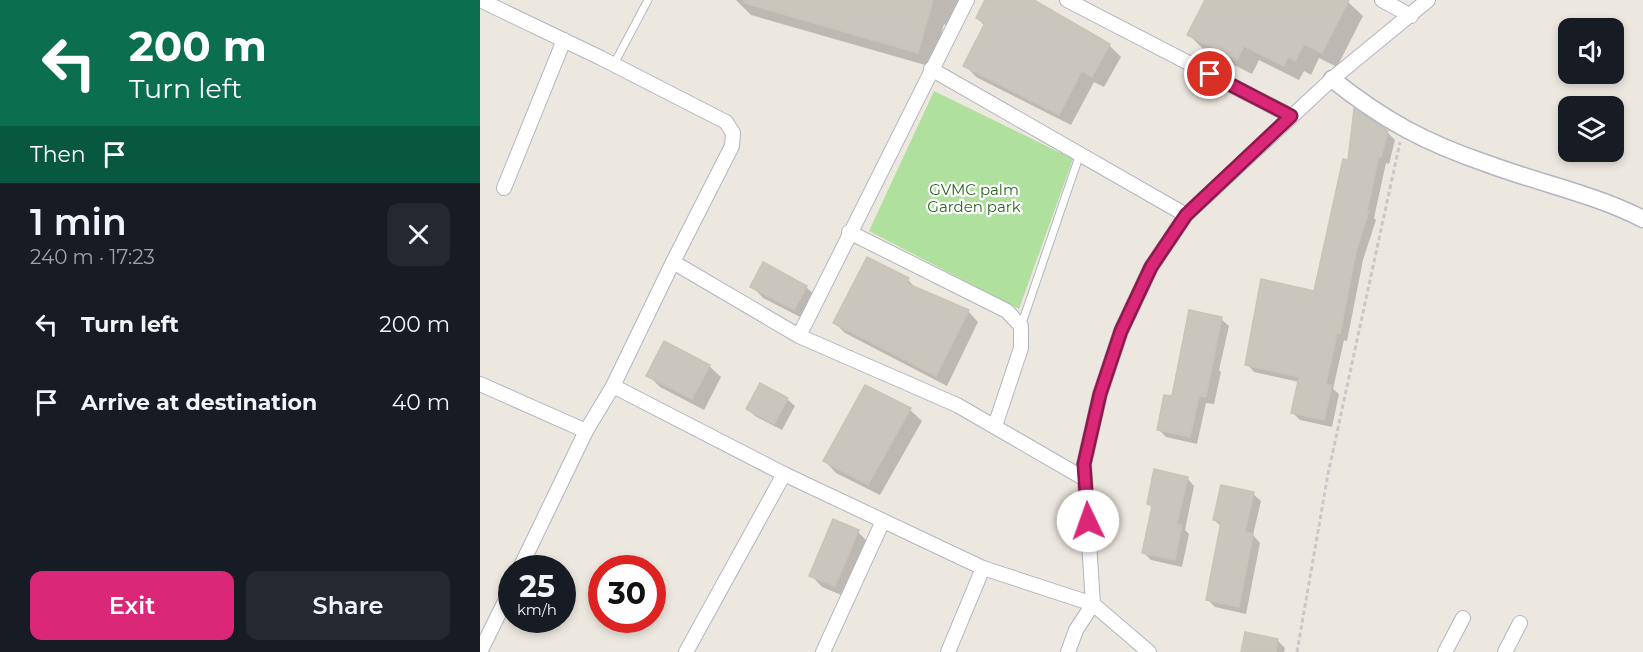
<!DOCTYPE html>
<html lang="en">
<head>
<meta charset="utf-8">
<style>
  :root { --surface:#171b24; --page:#242831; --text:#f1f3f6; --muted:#9ea1a6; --accent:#db2777 }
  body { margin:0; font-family:Montserrat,sans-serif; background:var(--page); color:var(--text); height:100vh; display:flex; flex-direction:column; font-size:22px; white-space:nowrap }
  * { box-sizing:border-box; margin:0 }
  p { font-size:20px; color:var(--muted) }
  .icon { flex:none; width:33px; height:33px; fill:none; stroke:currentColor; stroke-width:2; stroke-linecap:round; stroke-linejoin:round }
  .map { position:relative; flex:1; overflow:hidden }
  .drawer { display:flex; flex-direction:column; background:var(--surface); width:480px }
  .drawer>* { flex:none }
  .banner { background:#0b6e4f; color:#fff; overflow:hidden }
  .controls { position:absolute; left:1078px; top:18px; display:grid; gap:12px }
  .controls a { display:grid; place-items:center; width:66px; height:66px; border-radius:12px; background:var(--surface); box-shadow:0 3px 9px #0003; font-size:30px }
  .speed { position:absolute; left:18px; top:555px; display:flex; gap:12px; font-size:30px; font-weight:700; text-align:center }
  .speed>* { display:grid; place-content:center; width:78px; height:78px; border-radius:50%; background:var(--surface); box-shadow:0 3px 9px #0003; line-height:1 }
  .speed small { font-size:15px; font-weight:400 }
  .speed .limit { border:9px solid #d22; background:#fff; color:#111 }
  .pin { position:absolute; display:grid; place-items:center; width:51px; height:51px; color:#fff; margin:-26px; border:3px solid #fff; border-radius:50%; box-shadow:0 2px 6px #0007 }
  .me { position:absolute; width:66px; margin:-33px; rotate:357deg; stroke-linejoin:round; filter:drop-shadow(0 0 4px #0008) }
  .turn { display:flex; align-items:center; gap:21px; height:126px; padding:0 30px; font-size:27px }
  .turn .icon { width:78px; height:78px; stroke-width:2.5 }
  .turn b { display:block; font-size:42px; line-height:51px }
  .then { display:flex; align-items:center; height:57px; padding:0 30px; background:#0003; gap:12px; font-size:22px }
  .round { display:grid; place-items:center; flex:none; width:63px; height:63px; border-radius:12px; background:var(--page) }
  .summary { display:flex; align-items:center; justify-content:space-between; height:102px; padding:0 30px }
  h1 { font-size:36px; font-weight:600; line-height:45px }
  .primary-button { display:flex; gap:12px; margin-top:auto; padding:12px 30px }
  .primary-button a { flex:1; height:69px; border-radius:12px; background:var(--accent); color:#fff; font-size:24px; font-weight:600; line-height:69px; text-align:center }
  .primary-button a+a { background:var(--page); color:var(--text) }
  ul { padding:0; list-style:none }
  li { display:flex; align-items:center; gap:18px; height:78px; padding:0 30px }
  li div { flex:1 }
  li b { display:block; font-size:22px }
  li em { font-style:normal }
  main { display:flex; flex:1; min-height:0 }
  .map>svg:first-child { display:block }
  .green { fill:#b0e09e }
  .shadow { fill:#0003 }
  .building { fill:#c9c6bd; stroke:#c8c4b9; stroke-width:1.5 }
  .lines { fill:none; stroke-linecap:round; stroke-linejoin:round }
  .service-casing { stroke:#b2b4bf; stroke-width:9 }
  .minor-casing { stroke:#b2b4bf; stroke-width:16 }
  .tertiary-casing { stroke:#b2b4bf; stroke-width:19 }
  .path { stroke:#c8c8c8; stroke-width:3; stroke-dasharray:4.5 3; stroke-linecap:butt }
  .service { stroke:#fff; stroke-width:7 }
  .minor { stroke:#fff; stroke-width:14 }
  .tertiary { stroke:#fff; stroke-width:16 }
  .route-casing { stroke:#8e194d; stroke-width:15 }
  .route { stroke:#db2777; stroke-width:10 }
  .labels { text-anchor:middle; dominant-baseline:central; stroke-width:4.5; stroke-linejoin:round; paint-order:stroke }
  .park-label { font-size:15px; fill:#28671e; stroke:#fff }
</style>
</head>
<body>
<main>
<section class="drawer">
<div class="banner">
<div class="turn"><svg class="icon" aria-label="left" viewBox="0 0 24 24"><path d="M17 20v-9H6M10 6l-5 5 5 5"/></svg><div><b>200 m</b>Turn left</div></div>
<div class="then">Then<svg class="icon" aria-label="arrive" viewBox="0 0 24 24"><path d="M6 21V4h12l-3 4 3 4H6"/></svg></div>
</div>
<div class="summary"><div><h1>1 min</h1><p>240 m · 17:23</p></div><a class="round"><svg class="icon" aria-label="close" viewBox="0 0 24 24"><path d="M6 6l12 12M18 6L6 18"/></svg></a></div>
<ul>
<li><svg class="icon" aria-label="left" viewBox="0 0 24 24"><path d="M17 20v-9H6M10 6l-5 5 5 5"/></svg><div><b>Turn left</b></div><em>200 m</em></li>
<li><svg class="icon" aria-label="arrive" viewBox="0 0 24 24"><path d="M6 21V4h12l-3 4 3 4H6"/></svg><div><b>Arrive at destination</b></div><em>40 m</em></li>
</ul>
<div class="primary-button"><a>Exit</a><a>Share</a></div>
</section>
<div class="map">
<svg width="1163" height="652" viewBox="0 0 1163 652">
  <rect width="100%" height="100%" fill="#ede8df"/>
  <polygon class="green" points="454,91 593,159 539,309 389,231"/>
  <g class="shadow">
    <polygon points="256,0 482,0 469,27 464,24 452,67 271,15"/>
    <polygon points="507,0 548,0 629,45 641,57 624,87 614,82 591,125 496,77 485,65 505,26 497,18"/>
    <polygon points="726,0 866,0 883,16 857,67 839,58 831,75 824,71 819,80 779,60 772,74 724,50 708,34"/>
    <polygon points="907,132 915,140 909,164 906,163 894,218 896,220 883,260 867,341 864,340 853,389 859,394 852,427 820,420 813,413 819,382 774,372 767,364 835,293 870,162"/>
    <polygon points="428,280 438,290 488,311 498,322 467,386 365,333 355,323"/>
    <polygon points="272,286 326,287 338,298 326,320 283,298"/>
    <polygon points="741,319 749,326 739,370 741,372 734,404 726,403 717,444 686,437 678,429 693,398"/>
    <polygon points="229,366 241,377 224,410 180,387 168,375"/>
    <polygon points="386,387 430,410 442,421 400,495 356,473 345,461"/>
    <polygon points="307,399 315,406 302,430 275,416 268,409"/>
    <polygon points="707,478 714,486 705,530 709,534 702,567 671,560 663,552 673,508 668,504"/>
    <polygon points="773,494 781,501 773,535 780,543 766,614 735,607 728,600 742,527 734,520"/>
    <polygon points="378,532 389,543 366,597 342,587 331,575"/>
    <polygon points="798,641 805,648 804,652 762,652"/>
  </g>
  <g class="building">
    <polygon points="264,0 453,0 438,53 264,3"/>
    <polygon points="505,0 554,0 630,44 612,77 602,71 579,115 483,66 505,23 496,18"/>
    <polygon points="725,0 869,0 842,53 824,44 815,61 808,57 804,66 764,46 757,60 707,35"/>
    <polygon points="874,109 908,131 901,157 899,156 887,211 889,211 876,252 860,334 857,334 846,384 852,385 844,420 811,413 819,377 765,365 781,279 834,291 863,159 868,160"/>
    <polygon points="387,257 429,278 426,283 489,310 456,376 353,323"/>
    <polygon points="283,262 327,286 314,310 270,287"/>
    <polygon points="709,310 742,317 726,397 719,396 710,437 677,430 684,395 692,396"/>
    <polygon points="184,341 230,365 212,399 166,376"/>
    <polygon points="280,383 308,398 294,424 266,409"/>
    <polygon points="385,385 431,408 388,485 343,461"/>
    <polygon points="674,469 708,477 697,524 702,525 695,560 662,553 672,506 667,504"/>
    <polygon points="741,485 774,492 765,532 773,534 759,607 726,600 741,522 733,520"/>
    <polygon points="353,519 379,530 355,586 329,576"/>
    <polygon points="765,632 798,639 796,652 761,652"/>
  </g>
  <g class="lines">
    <defs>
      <g id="service">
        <polyline points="134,64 168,0"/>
        <polyline points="541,326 600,154"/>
      </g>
      <g id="minor">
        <polyline points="0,0 121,58 246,122 253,133 252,146 193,262 319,336 487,0"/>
        <polyline points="587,0 811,116"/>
        <polyline points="902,0 931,16"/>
        <polyline points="451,69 706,215"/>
        <polyline points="24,188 84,40"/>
        <polyline points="369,232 527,311 541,326 541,348 515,426"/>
        <polyline points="193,262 133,386 304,474 503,568 613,604 596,630 588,652"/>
        <polyline points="319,336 477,405 605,479"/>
        <polyline points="0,384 106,431"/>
        <polyline points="40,568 106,431 133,386"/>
        <polyline points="0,652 32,587"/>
        <polyline points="206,652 304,474"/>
        <polyline points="343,652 403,521"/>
        <polyline points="468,652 503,568"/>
        <polyline points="669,652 613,604 604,464 620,394 641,331 671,267 706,215 852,79 948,0"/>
        <polyline points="965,652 983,618"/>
        <polyline points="1025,652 1040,623"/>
      </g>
      <path id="tertiary" d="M852,79C903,120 946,143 1008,164C1059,183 1114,194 1163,219"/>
    </defs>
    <use href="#service" class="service-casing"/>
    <use href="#minor" class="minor-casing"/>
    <use href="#tertiary" class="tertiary-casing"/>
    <polyline class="path" points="817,652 848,474 920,142"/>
    <use href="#service" class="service"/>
    <use href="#minor" class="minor"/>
    <use href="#tertiary" class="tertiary"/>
  </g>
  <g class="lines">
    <defs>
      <polyline id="route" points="608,521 604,464 620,394 641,331 671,267 706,215 811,116 730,74"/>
    </defs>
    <use href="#route" class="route-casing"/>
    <use href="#route" class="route"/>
  </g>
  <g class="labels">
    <g class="park-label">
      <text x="494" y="189">GVMC palm<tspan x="494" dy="17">Garden park</tspan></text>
    </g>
  </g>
</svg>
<div class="controls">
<a><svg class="icon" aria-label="sound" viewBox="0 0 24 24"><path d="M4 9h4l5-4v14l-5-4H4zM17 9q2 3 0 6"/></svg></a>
<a><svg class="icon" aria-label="layers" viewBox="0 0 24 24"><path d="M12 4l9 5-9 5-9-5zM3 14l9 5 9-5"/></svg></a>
</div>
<div class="speed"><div>25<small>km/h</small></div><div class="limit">30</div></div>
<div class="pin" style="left:730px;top:74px;background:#d93025"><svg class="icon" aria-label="arrive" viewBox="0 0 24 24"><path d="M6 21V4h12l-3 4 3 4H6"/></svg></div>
<svg class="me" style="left:608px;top:521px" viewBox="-20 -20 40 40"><circle r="19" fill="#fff"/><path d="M0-13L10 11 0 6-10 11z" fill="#db2777"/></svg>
</div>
</main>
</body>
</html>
